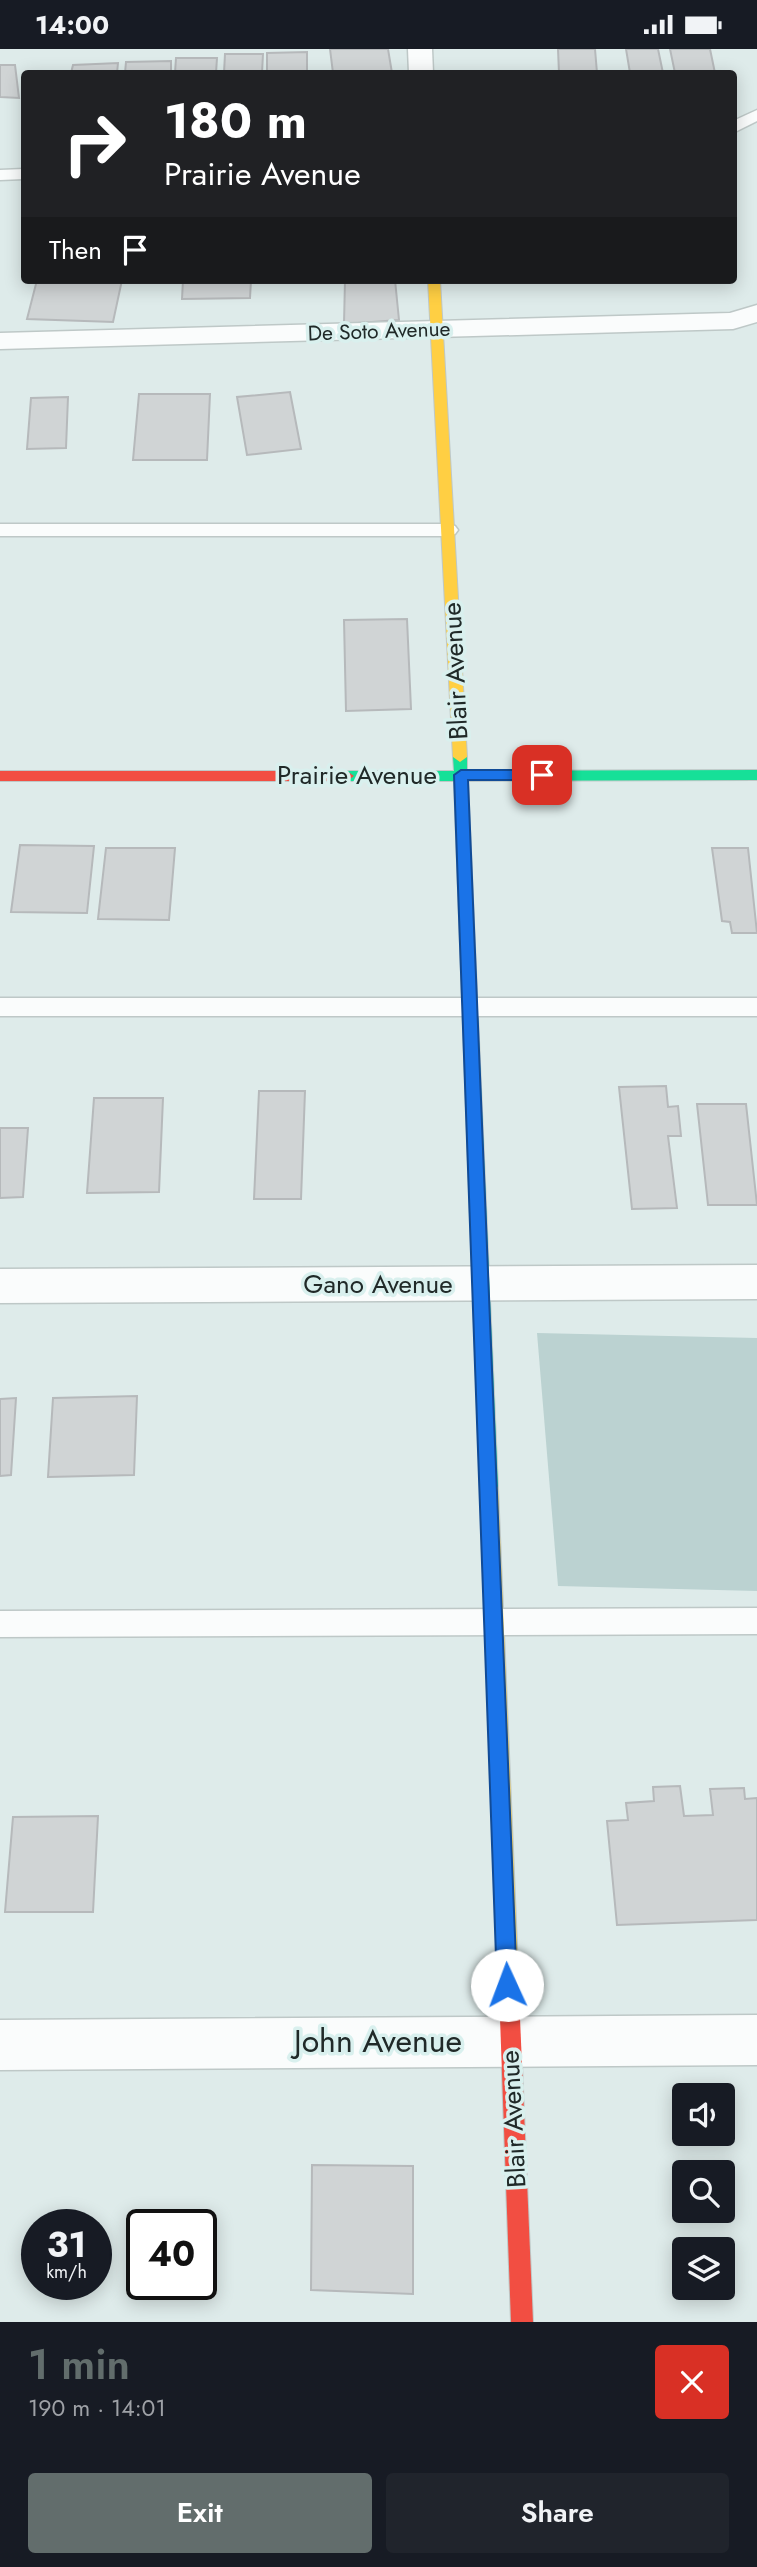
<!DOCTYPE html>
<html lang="en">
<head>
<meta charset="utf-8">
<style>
  :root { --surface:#171b24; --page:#20242c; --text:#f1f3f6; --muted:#9ea1a6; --accent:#626d6c }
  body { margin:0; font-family:Jost,sans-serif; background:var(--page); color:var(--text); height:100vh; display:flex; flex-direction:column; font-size:26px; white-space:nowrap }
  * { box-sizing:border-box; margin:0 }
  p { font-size:23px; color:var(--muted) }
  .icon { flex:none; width:38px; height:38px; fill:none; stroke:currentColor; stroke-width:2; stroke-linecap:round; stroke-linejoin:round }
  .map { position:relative; height:2273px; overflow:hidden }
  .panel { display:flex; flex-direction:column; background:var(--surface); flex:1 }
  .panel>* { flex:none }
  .banner { position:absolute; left:21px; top:21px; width:716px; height:214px; border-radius:7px; box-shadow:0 4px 18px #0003; background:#202124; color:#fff; overflow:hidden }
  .controls { position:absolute; left:672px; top:2034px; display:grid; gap:14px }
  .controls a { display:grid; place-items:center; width:63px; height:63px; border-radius:7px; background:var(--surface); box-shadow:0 4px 18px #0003; font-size:35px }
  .speed { position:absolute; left:21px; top:2160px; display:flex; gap:14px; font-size:35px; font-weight:700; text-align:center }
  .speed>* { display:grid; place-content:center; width:91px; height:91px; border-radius:50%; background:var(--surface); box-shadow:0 4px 18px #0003; line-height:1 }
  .speed small { font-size:18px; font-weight:400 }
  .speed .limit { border:4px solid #111; border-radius:10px; background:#fff; color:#111 }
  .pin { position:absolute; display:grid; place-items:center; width:60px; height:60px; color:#fff; margin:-30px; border-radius:14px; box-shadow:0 4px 10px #0006 }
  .me { position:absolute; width:77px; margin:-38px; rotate:358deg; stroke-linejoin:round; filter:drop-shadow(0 0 5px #0008) }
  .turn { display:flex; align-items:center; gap:24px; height:147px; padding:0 28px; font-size:32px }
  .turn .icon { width:91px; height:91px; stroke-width:2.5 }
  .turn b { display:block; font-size:49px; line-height:60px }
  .then { display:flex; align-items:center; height:66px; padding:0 28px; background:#0003; gap:14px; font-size:26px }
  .round { display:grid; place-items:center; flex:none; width:74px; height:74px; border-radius:7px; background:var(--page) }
  .summary { display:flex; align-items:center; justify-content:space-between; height:119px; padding:0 28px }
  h1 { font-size:42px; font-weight:600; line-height:52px; color:var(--accent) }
  .primary-button { display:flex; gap:14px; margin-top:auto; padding:14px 28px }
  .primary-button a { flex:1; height:80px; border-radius:7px; background:var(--accent); color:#fff; font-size:28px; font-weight:600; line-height:80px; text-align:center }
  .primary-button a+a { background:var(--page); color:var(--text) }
  .status { display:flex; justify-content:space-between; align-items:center; height:49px; padding:0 35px; background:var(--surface); direction:ltr }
  .status svg { height:19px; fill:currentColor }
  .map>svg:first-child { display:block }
  .green { fill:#bbd2d1 }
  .building { fill:#d0d4d5; stroke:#b6b9bb; stroke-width:2 }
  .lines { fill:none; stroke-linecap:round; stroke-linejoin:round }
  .lane-casing { stroke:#bec8c7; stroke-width:3 }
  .street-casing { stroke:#bec8c7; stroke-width:3 }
  .fast-casing { stroke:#bec8c7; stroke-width:2 }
  .slow-casing { stroke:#bec8c7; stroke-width:2 }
  .jam-casing { stroke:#bec8c7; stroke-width:2 }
  .lane { fill:#fafcfc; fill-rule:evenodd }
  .street { fill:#fafcfc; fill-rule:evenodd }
  .fast { fill:#16e098; fill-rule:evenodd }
  .slow { fill:#ffcf43; fill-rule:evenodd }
  .jam { fill:#f24e42; fill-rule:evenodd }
  .route { fill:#1a73e8; stroke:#114b97; stroke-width:2 }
  .labels { text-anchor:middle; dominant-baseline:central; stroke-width:7; stroke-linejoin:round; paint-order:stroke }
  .far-street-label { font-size:21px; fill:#202928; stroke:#d9f0ee }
  .street-label { font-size:26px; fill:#202928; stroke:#d9f0ee }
  .near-street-label { font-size:32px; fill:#202928; stroke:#d9f0ee }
</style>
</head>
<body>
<div class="status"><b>14:00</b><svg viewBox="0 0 49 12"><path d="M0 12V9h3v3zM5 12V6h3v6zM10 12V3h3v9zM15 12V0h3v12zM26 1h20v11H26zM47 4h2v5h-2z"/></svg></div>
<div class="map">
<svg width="757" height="2273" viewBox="0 0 757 2273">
  <rect width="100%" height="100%" fill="#deebea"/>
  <polygon class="green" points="537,1284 757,1289 757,1542 558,1537"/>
  <g class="building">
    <polygon points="330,0 388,0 392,24 333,24"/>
    <polygon points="558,0 595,0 597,24 559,24"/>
    <polygon points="626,0 658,0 663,24 630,24"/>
    <polygon points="670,0 710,0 715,24 675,24"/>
    <polygon points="307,3 307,24 267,24 267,4"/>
    <polygon points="225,5 263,5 262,24 224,24"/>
    <polygon points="176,9 217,9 216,24 175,24"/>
    <polygon points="171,12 171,24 125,24 126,13"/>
    <polygon points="118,14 117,24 71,24 73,16"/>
    <polygon points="0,16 15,16 19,49 0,48"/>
    <polygon points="37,231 122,231 113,273 27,270"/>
    <polygon points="183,231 251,231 250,249 182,250"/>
    <polygon points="345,231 395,231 399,271 344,275"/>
    <polygon points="290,343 301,400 247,406 237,348"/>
    <polygon points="139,345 210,345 207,411 133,411"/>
    <polygon points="68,348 66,399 27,400 31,349"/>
    <polygon points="407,570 411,660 346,662 344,571"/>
    <polygon points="20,796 94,797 87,864 11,863"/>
    <polygon points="106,799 175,799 169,871 98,870"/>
    <polygon points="712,799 748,799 757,884 732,884 730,873 722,872"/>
    <polygon points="666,1037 668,1058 678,1057 681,1087 668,1087 677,1159 632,1160 619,1038"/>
    <polygon points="259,1042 305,1042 301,1150 254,1150"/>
    <polygon points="94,1049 163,1049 159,1143 87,1144"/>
    <polygon points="697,1055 746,1055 757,1156 708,1156"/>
    <polygon points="0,1079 28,1079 23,1148 0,1149"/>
    <polygon points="137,1347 134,1426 48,1428 53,1349"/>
    <polygon points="16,1349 11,1426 0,1427 0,1350"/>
    <polygon points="680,1737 684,1767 713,1766 710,1740 744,1739 745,1750 757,1749 757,1871 617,1876 607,1772 628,1771 626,1754 654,1752 653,1738"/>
    <polygon points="98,1767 93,1863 5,1863 13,1768"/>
    <polygon points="312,2116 413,2117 413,2245 311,2241"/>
  </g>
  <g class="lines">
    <defs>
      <g id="lane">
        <polygon points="757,61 757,72 733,84 733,72"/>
        <polygon points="24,120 24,130 0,131 0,121"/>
        <polygon points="0,475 448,475 455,477 458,481 455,485 448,487 0,487"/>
        <rect x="0" y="949" width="757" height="18"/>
        <polygon points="757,1559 757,1585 0,1588 0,1562"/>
      </g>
      <g id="street">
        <polygon points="408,0 432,0 433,24 409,24"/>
        <polygon points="757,256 757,273 733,280 0,300 0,284 730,264"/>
        <polygon points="757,1216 757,1250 0,1254 0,1220"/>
        <polygon points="757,1966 757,2016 0,2021 0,1971"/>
      </g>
      <polygon id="fast" points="460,703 467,708 467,722 757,721 757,731 468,732 498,1439 495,1445 489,1447 483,1445 480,1439 454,732 347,732 340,727 347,722 454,722 453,708"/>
      <g id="slow">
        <polygon points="428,231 440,231 467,708 460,713 453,708"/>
        <polygon points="489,1431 495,1433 498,1439 520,1969 517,1976 510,1979 503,1976 500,1969 480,1439 483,1433"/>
      </g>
      <g id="jam">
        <polygon points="0,722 347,722 354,727 347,732 0,732"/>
        <polygon points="510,1959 517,1962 520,1969 533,2273 511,2273 500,1969 503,1962"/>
      </g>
    </defs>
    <use href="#lane" class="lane-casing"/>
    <use href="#street" class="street-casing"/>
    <use href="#fast" class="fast-casing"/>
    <use href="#slow" class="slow-casing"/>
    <use href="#jam" class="jam-casing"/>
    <use href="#lane" class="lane"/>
    <use href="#street" class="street"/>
    <use href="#fast" class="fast"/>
    <use href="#slow" class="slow"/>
    <use href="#jam" class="jam"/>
  </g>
  <polygon class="route" points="461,721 542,721 549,726 542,731 468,731 517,1936 514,1943 507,1946 500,1943 497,1936 454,726"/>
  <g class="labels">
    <g class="far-street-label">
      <text transform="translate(379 282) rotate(-2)">De Soto Avenue</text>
    </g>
    <g class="street-label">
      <text transform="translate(455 622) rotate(-93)">Blair Avenue</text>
      <text x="357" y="726">Prairie Avenue</text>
      <text x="378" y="1235">Gano Avenue</text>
      <text transform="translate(513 2070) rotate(-93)">Blair Avenue</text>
    </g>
    <g class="near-street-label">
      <text x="378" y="1992">John Avenue</text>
    </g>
  </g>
</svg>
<div class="controls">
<a><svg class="icon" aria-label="sound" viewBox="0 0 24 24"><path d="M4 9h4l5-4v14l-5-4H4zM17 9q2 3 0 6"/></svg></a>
<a><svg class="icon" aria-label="search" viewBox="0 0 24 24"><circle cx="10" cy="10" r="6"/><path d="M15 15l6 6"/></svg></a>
<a><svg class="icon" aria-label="layers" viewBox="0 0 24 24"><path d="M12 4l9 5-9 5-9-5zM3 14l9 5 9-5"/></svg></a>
</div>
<div class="speed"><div>31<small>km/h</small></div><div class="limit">40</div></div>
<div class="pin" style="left:542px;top:726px;background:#d93025"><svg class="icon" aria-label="arrive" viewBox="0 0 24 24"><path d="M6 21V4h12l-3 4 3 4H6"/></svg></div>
<svg class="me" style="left:507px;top:1936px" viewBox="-20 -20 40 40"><circle r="19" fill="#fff"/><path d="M0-13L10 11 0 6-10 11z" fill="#1a73e8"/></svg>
<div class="banner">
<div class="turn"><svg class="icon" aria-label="right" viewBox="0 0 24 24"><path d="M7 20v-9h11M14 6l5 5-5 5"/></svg><div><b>180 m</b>Prairie Avenue</div></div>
<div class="then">Then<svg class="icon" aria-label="arrive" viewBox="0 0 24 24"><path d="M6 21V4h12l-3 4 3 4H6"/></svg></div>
</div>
</div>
<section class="panel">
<div class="summary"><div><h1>1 min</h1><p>190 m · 14:01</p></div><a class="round" style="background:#d93025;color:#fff"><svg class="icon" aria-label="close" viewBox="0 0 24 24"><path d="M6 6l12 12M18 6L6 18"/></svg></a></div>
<div class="primary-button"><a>Exit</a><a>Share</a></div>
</section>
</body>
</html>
